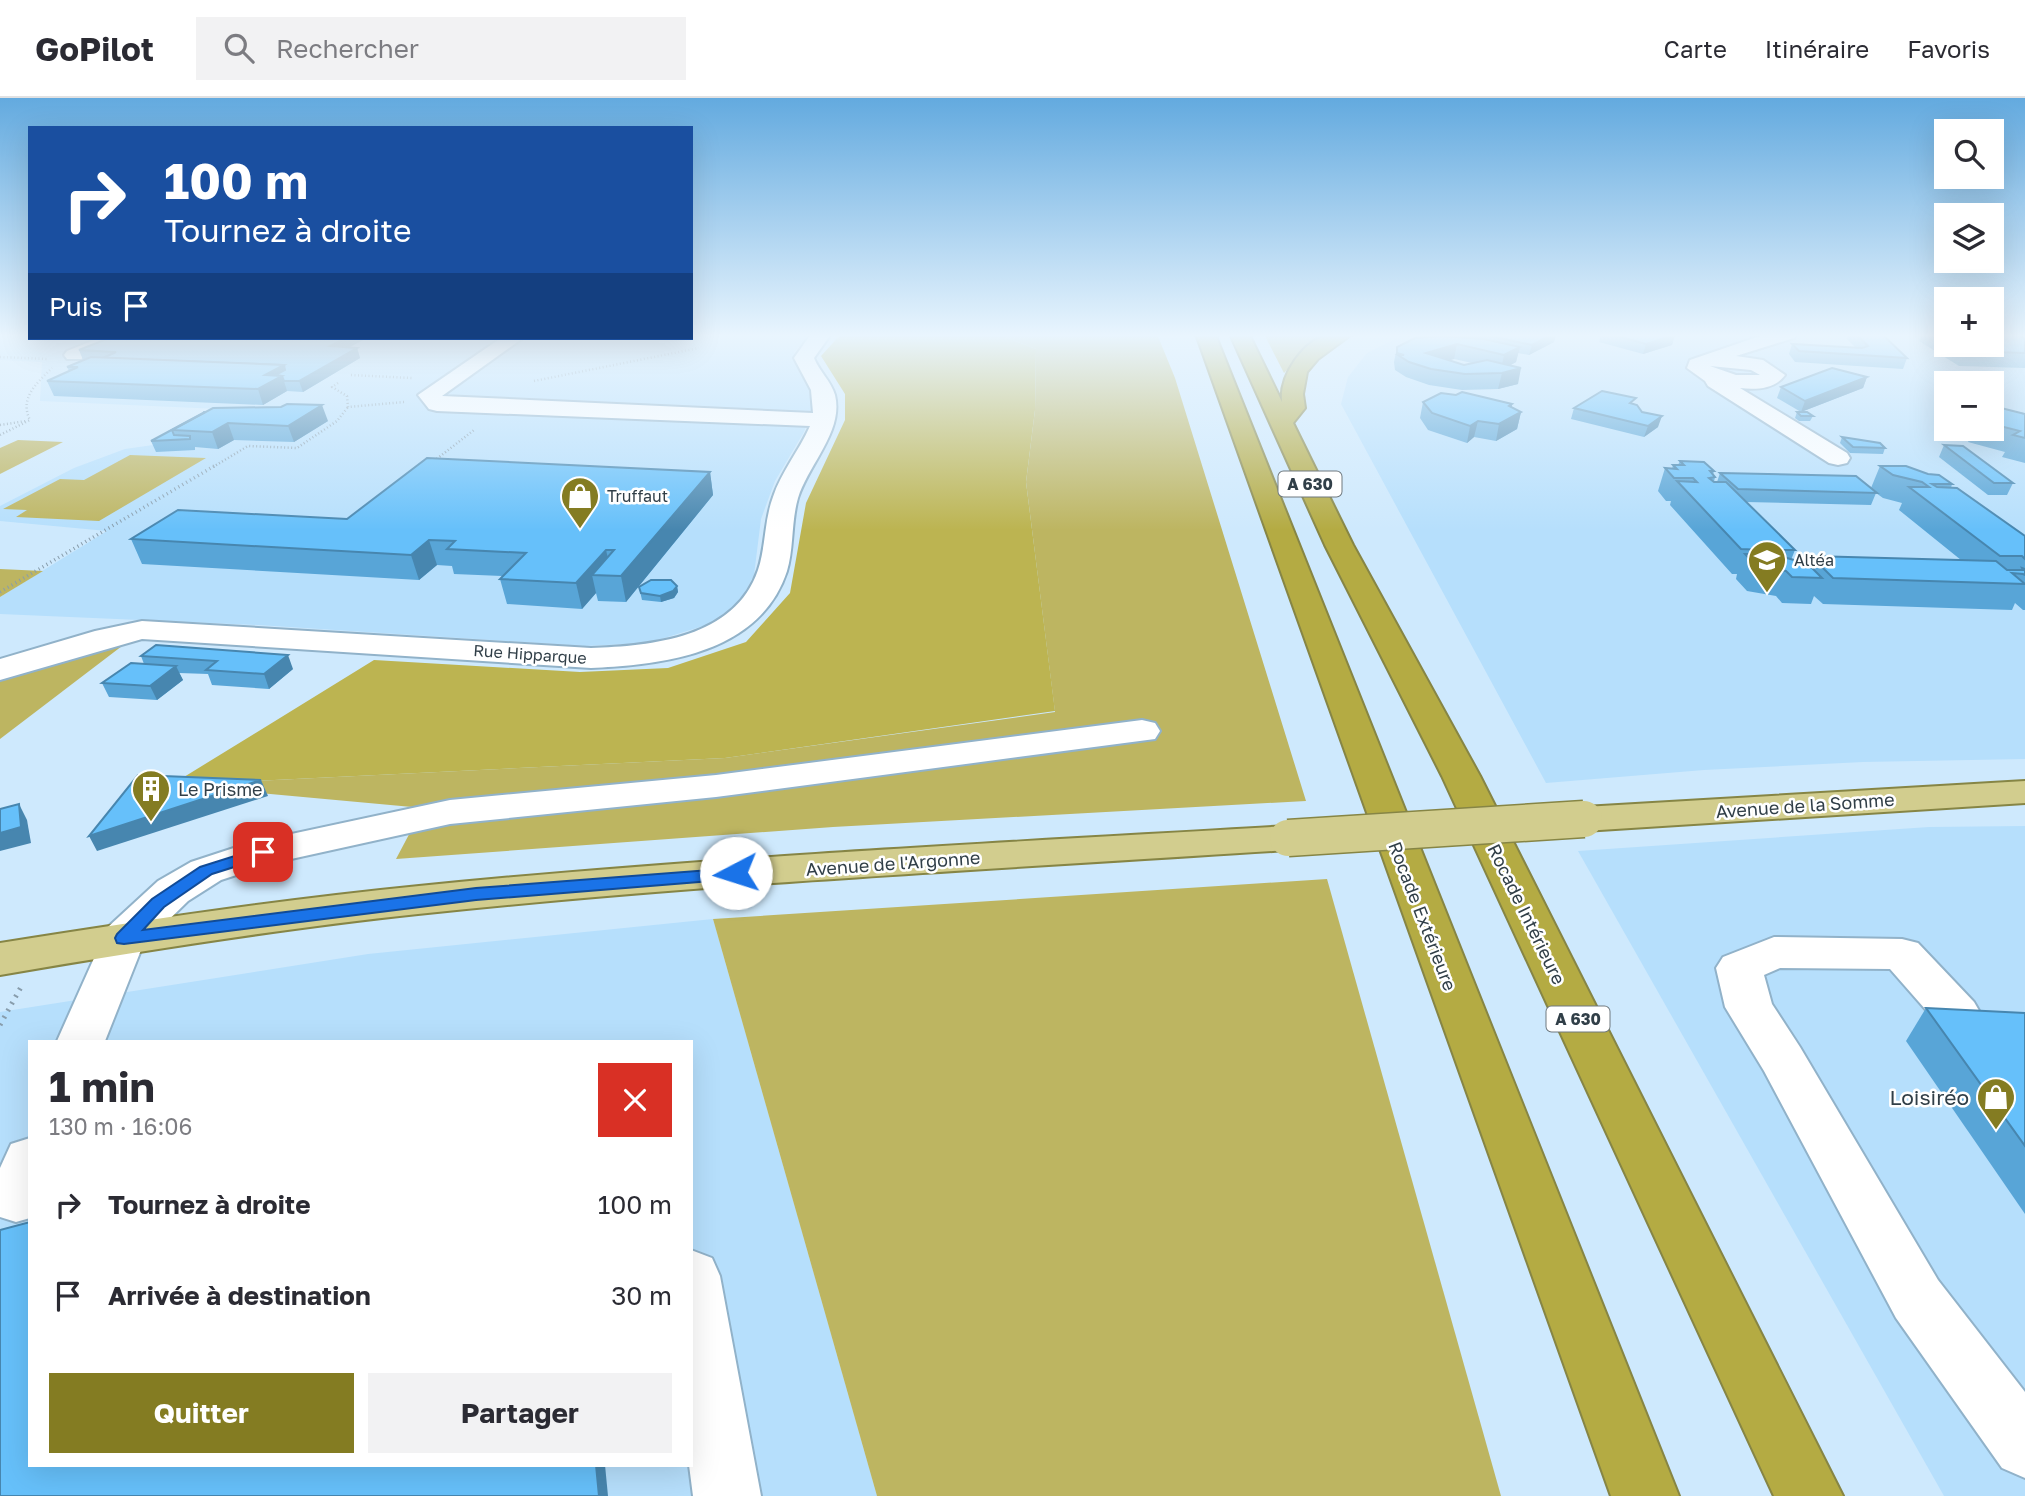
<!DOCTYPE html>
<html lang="fr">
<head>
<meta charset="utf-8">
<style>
  :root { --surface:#fff; --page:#f2f2f3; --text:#2b2b33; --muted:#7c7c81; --line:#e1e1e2; --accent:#847c22 }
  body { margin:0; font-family:"Golos Text",sans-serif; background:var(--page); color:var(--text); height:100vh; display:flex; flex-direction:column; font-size:26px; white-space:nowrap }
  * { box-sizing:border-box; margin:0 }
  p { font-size:23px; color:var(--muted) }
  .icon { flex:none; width:38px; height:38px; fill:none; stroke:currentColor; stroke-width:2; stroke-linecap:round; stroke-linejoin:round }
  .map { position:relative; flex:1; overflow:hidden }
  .panel { position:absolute; left:28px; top:942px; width:665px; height:427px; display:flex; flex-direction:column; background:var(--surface); border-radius:0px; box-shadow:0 7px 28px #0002 }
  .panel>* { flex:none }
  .hud { position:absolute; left:28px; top:28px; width:665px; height:214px; border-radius:0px; box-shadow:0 7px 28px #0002; background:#1a4fa0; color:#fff; overflow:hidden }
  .controls { position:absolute; left:1934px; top:21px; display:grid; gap:14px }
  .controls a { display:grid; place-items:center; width:70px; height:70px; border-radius:0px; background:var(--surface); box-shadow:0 7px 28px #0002; font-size:35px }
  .pin { position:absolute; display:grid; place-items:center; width:60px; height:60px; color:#fff; margin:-30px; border-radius:14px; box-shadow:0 4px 10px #0006 }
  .me { position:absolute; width:77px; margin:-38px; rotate:265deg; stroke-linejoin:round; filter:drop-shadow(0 0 5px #0008) }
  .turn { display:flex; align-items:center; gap:24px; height:147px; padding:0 21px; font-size:32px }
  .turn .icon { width:91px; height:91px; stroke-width:2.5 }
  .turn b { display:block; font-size:49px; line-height:60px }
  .then { display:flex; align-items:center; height:66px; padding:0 21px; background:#0003; gap:14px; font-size:26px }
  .round { display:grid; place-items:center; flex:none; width:74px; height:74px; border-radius:0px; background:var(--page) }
  .headline { display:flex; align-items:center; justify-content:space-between; height:119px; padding:0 21px }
  h1 { font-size:42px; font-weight:700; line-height:52px }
  .button { display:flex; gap:14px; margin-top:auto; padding:14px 21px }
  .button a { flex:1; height:80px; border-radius:0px; background:var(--accent); color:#fff; font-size:28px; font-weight:700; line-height:80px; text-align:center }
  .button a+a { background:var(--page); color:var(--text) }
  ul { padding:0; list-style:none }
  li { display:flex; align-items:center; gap:21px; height:91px; padding:0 21px }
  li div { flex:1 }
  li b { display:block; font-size:26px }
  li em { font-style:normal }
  header { display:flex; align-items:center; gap:42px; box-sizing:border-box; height:98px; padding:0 35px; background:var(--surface); border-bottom:2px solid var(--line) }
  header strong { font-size:33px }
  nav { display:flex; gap:38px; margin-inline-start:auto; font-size:24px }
  .search { width:490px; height:63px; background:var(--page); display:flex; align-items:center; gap:18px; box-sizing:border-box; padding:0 24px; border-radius:0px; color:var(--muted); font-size:26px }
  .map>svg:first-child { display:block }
  .built { fill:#b6dffc; fill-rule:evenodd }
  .green { fill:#bdb561 }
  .forest { fill:#bcb451 }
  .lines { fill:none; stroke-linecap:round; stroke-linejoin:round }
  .minor-casing { stroke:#91b2c9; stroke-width:4 }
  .major-casing { stroke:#868545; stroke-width:4 }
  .highway-casing { stroke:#868545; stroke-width:4 }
  .path-far2 { stroke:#889dac; stroke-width:2.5; stroke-dasharray:1 2.5; stroke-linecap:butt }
  .path-far1 { stroke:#889dac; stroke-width:3.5; stroke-dasharray:1 3.5; stroke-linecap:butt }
  .path { stroke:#889dac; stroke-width:5; stroke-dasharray:2 6; stroke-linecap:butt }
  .minor { fill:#fff; fill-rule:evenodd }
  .major { fill:#d2cd8e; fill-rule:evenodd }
  .highway { fill:#b4ab43; fill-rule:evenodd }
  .major-bridge-casing { stroke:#868545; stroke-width:39; stroke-linecap:butt }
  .major-bridge { stroke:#d2cd8e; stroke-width:36 }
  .wall { fill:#58a5d7; fill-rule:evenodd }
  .shaded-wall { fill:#4786af }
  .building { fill:#66c0fa; stroke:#4786af; stroke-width:2 }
  .route { fill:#1a73e8; stroke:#114b97; stroke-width:2 }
  .labels { text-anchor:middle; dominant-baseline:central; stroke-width:5; stroke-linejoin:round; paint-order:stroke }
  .shield { fill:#fff; stroke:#6f797f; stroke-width:2 }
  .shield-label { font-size:16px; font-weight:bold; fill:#313f48 }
  .far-poi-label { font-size:16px; fill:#313f48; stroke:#fff; text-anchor:start }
  .far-street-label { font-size:16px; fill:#313f48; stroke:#fff }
  .poi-label { font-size:18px; fill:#313f48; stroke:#fff; text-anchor:start }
  .street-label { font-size:18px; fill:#313f48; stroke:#fff }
  .near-poi-label { font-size:21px; fill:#313f48; stroke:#fff; text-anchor:end }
</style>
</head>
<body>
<header>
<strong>GoPilot</strong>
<div class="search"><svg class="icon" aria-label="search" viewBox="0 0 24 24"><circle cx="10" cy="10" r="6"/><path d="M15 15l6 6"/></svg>Rechercher</div>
<nav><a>Carte</a><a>Itinéraire</a><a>Favoris</a></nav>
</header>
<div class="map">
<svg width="2025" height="1398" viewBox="0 0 2025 1398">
  <rect width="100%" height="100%" fill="#cee9fd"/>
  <g class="built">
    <polygon points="0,236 30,236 30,240 691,240 691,236 811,236 794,254 813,294 813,311 804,334 775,383 761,421 754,477 741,503 710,526 648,545 584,548 258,527 0,516 0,499 107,433 0,423 0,408 74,370 125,351 153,347 219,311 40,303 42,264 0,262"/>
    <path d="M1405,236H1803L1812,239L1946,236V247H1992V238L2025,239V661L1863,664L1704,672L1546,685L1341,306L1348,279L1367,255ZM1946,285H1992V331H1946Z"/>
    <polygon points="2025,728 2025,1398 1944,1398 1578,753 1929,729"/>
    <path d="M713,821L877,1398H0V914L368,856ZM30,943H691V1367H30Z"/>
  </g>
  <g class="green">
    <polygon points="997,236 1157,236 1175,280 1306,703 833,729 396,761 423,710 171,687 725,660 1055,614 1026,384 1035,312 1036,251"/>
    <polygon points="1264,236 1333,236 1301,257 1284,275"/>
    <polygon points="18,342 63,344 0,376 0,350"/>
    <polygon points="130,357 206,360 99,423 16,419 27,412 3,411 60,381 84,382"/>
    <polygon points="0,471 43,473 0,499"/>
    <polygon points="106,548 122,548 0,641 0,580"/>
    <polygon points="1327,781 1501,1398 877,1398 713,821"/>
  </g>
  <polygon class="forest" points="841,236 997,236 1036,251 1035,312 1026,384 1055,613 725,660 171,687 374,562 580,574 668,570 746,544 790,495 806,405 845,322 845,296 821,258"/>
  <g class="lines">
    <defs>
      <g id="minor">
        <path d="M811,236H831L814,260C819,273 831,283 835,297C844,333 808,367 798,400C791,424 794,450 787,473C760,555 665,567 591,570L142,541L0,582V561L95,533L142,523L591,550C652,548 735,540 758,472C766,448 764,423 773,399C781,374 799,353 810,328L437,313L429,311L418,297L501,240H523L442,298L813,315L811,292L794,260Z"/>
        <path d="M1766,236H1796L1794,240L1736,258L1763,262L1785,277C1775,291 1756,292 1740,290L1847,355L1850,360L1847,365L1838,367L1829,365L1708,288L1705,283L1687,270L1690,262ZM1710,268L1751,272L1760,277H1736Z"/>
        <polygon points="99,240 125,240 122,244 81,261 67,261 64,257 67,253"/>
        <polygon points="1142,622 1155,625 1160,633 1155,641 716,699 450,726 273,765 221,782 188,803 143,847 105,943 57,943 108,829 158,783 191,764 249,745 450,702 716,677"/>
        <polygon points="1774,839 1902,841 1918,845 1974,904 1981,916 1974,928 1957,933 1940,928 1890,871 1780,870 1764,877 1772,906 1800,949 1938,1182 2025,1294 2025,1380 2002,1370 1896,1220 1764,973 1725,909 1716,870 1723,859"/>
        <polygon points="30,1040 30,1120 16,1124 0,1119 0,1070 11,1046"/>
        <polygon points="691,1152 712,1160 720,1178 761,1398 693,1398 689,1367 691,1367"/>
      </g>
      <g id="major">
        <polygon points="2025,683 2025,705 1584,733 1570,729 1564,721 1570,713 1584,709"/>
        <path d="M1288,728L1302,731L1308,740L1302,749L1288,752C998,771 707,785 418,816C278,831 139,853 0,877V845C139,823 278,802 419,788C708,759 998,745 1288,728Z"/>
      </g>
      <g id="highway">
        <polygon points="1196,236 1215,236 1679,1398 1611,1398"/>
        <path d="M1230,236H1249L1282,304C1279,278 1303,242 1330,236C1337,235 1345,236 1352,236L1318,261L1307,274L1303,296L1305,310L1293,325L1353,447L1480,678L1843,1398H1774L1442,678L1325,447Z"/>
      </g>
    </defs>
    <use href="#minor" class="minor-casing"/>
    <use href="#major" class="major-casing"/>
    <use href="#highway" class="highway-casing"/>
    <g class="path-far2">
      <polyline points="0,259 48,261"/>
      <polyline points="351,277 412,280"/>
      <polyline points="534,283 699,250"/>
      <polyline points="338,285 332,289 347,298 348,309 404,304"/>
      <polyline points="0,327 26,323"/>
      <path d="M0,337L30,322C19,300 37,285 52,270"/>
      <polyline points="434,363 474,332"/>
      <polyline points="213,369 248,348 297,350 337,323 348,309"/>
    </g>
    <polyline class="path-far1" points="0,494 216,367"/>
    <polyline class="path" points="0,927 21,889"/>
    <use href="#minor" class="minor"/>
    <use href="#major" class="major"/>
    <use href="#highway" class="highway"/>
    <defs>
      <polyline id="major-bridge" points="1288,740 1584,721"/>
    </defs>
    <use href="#major-bridge" class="major-bridge-casing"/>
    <use href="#major-bridge" class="major-bridge"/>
  </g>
  <g class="wall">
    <path d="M1459,236H1556L1554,244L1529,257L1518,255L1516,264L1509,268L1518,286L1498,291L1462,292L1429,287L1406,279L1395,272L1394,264L1397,249L1459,239ZM1454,261L1472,265L1464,267L1449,262Z"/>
    <polygon points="1601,236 1670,236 1675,237 1672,247 1643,256 1599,244"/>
    <polygon points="1849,236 1882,236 1907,260 1903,271 1795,264 1789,256 1792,246 1856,250 1847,241"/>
    <polygon points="1922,236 1946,236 1946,247 1992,247 2025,241 2025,270 1959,268 1919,243"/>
    <polygon points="109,240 367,240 349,249 357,250 360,260 303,294 287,293 263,307 54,298 47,283 69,273 67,269 83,262 79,252"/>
    <polygon points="1867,279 1863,290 1801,314 1777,300 1781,289"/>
    <polygon points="1423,304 1512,306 1512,309 1521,314 1517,331 1496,343 1474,339 1467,345 1428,332 1420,320"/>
    <polygon points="1634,306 1658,329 1644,339 1571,321 1574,310"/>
    <polygon points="213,310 328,323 294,344 234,342 218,351 195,349 195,352 156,354 151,343"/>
    <polygon points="1797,314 1813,318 1810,323 1799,323 1795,320"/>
    <polygon points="1992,315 2025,316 2025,365 2002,359 2005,354 1968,344 1974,331 1992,331"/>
    <polygon points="1842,339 1885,350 1883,356 1850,355 1840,345"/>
    <polygon points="1944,347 2013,385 2007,397 1988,397 1939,359"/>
    <path d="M1680,363L1714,373L1713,377L1715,379L1714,384H1717L1720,375L1871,390L1880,368L1952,386L1951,390L2025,438V512H2023L2015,505L2012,512L1823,506L1814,498L1811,506L1782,505L1776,498L1747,493L1736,481L1737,476H1732L1670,407L1671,403H1666L1658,393L1665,370L1672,371L1673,367H1678ZM1876,395L1883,400L1902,405L1899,412L1961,462L1811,458L1808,466L1791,462L1795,452L1746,404L1871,407Z"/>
    <polygon points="710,374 713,397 626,504 598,503 596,495 582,511 507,506 500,481 502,478 454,476 452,468 437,467 419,482 142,466 131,441 347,421"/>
    <polygon points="677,488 678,494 674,500 661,504 642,502 639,489"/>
    <polygon points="156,547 293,571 269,591 212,587 208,576 179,575 183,582 157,602 109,599 102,585 144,566 141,558"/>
    <polygon points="1926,910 2025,915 2025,1116 1906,943"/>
  </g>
  <g class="shaded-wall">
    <polygon points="1553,236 1556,236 1554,244 1529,257 1532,247"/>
    <polygon points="1675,237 1672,247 1643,256 1646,246"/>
    <polygon points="346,240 367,240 333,258 330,248"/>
    <polygon points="1457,246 1454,261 1425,269 1426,255"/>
    <polygon points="1520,249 1516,264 1501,272 1504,257"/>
    <polygon points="357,250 360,260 303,294 299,283"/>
    <polygon points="284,267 289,282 284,283 287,293 263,307 258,291 265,277"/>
    <polygon points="1521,270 1518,286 1498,291 1502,275"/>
    <polygon points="1867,279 1863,290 1801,314 1805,303"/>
    <polygon points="1512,306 1509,321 1521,314 1517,331 1496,343 1499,326 1509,308"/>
    <polygon points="322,307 328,323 294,344 288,328"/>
    <polygon points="1662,318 1658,329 1644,339 1648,328"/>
    <polygon points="1478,323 1474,339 1467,345 1470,328"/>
    <polygon points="228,325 234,342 218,351 212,334"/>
    <polygon points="710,374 713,397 626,504 621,478"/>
    <polygon points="429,442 437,467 419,482 411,457"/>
    <polygon points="606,452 612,477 592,477 596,495 582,511 576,485"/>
    <polygon points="677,488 678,494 674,500 661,504 660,498"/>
    <polygon points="288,557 293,571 269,591 264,576"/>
    <polygon points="176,568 183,582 157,602 150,588"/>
    <polygon points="261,682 268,698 97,753 89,738"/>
    <polygon points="19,706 27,722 31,745 0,753 0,735"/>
    <polygon points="596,1367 605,1367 608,1398 599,1398"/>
  </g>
  <g class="building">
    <polygon points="1480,236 1553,236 1532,247"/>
    <polygon points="1610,236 1670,236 1675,237 1646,246"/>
    <polygon points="1856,236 1882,236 1907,260 1799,253 1792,246 1862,250 1868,248"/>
    <polygon points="1937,236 1946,236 1946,242"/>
    <polygon points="1992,236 2016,236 2025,241 2025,255 1966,253 1955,247 1992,247"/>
    <polygon points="1442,238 1484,241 1520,249 1504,257 1457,246 1426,255 1464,267 1487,262 1521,270 1502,275 1465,276 1431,271 1409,264 1398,257 1404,257 1397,255 1397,249 1415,240"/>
    <polygon points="109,240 346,240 330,248 357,250 299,283 284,283 282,278 275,277 285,272 284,267 103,260 116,254 79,252"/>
    <polygon points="91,259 284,267 265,277 282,278 258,291 47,283 78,269 67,269"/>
    <polygon points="1832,270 1867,279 1805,303 1781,289"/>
    <polygon points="1602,293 1636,300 1630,305 1637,307 1642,314 1662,318 1648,328 1574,310"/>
    <polygon points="1462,294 1512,306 1509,308 1521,314 1499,326 1478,323 1470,328 1432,315 1423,304 1441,295 1456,297"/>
    <polygon points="287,306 322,307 288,328 228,325 212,334 172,332 213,310 281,309"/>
    <polygon points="2001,310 2025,316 2025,340 2013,337 2020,333 1992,326 1992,315"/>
    <polygon points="205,314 172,332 174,337 190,338 190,341 151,343"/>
    <polygon points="1797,314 1807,314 1813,318 1801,318"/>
    <polygon points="1842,339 1880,345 1885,350 1853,349"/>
    <polygon points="1944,347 1963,348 2013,385 1994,385"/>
    <polygon points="427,360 710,374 621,478 592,477 614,452 606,452 576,485 500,481 526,455 447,451 455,443 429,442 411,457 131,441 178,412 347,421"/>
    <polygon points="1680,363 1704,364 1714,373 1710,373 1715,379 1709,380 1714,384 1726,384 1795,452 1773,452 1780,458 1808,466 1822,480 1792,479 1786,473 1756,468 1745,456 1767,456 1763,452 1741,451 1677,383 1697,384 1693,380 1674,380 1665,370 1677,371 1673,367 1684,367"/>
    <polygon points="1880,368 1906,368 1928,376 1939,377 1952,386 1932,386 1937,389 1957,390 2025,438 2025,461 2022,458 2000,458 1909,389 1929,389 1922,384 1893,377"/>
    <polygon points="1720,375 1856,378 1877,395 1738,391"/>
    <polygon points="1811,458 1996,463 2007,472 2023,472 2022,470 2025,471 2025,477 2023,476 2012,475 2025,486 1833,480"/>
    <polygon points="651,482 671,482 677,488 673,493 660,498 641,495 639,489"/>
    <polygon points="156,547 288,557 264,576 206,572 217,563 141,558"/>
    <polygon points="131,565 176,568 150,588 102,585"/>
    <polygon points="138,677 261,682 89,738"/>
    <polygon points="19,706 21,729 0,735 0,711"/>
    <polygon points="1926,910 2025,915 2025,1048"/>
    <polygon points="30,1124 30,1367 596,1367 599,1398 0,1398 0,1132"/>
  </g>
  <linearGradient id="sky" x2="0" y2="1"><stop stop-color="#63aadf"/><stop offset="0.55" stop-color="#e9f5fe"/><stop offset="1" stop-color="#e9f5fe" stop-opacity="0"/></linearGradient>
  <rect width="2025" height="432" fill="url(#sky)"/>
  <polygon class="route" points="263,749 269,751 272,754 269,758 212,776 164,809 143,832 476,790 736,770 745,775 736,781 476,802 124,846 117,845 115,840 117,836 152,801 200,769"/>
  <defs>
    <symbol id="shop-pin" viewBox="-11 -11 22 30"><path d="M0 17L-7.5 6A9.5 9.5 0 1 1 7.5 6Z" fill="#847c22" stroke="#fff"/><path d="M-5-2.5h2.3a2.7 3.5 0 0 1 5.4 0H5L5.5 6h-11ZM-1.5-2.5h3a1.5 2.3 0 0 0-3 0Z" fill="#fff"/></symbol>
    <symbol id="university-pin" viewBox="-11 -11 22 30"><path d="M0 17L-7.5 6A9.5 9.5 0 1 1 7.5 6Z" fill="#847c22" stroke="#fff"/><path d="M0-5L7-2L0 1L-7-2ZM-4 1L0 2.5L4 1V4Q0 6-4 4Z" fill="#fff"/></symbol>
    <symbol id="building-pin" viewBox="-11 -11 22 30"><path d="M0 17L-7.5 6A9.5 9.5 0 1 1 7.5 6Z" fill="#847c22" stroke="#fff"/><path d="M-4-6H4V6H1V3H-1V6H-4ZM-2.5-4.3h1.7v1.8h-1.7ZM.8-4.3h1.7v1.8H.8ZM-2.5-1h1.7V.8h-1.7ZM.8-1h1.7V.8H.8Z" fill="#fff"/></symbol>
  </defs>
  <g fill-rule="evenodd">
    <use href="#shop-pin" x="558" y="376" width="44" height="60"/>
    <use href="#university-pin" x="1745" y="440" width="44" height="60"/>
    <use href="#building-pin" x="129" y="669" width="44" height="60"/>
    <use href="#shop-pin" x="1974" y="977" width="44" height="60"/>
  </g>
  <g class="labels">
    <g class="shield">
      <rect x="1278.5" y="373.5" width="63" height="25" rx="5"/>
      <rect x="1546.5" y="908.5" width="63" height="25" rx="5"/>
    </g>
    <g class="shield-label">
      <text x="1310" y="386">A 630</text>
      <text x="1578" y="921">A 630</text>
    </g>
    <g class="far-poi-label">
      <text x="607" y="398">Truffaut</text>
      <text x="1794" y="462">Altéa</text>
    </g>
    <g class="far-street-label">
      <text transform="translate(530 556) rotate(4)">Rue Hipparque</text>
    </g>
    <g class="poi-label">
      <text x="178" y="691">Le Prisme</text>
    </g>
    <g class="street-label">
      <text transform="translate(1805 707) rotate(-4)">Avenue de la Somme</text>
      <text transform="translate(893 765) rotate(-4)">Avenue de l'Argonne</text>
      <text transform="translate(1527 816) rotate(64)">Rocade Intérieure</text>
      <text transform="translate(1423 818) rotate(69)">Rocade Extérieure</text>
    </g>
    <g class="near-poi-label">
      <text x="1969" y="999">Loisiréo</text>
    </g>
  </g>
</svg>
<div class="controls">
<a><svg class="icon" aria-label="search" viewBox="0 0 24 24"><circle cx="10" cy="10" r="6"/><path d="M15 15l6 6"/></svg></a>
<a><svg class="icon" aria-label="layers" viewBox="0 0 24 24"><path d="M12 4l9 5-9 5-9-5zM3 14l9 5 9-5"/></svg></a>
<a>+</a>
<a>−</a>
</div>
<div class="pin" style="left:263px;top:754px;background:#d93025"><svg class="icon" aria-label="arrive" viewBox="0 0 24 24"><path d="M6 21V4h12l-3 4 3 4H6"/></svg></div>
<svg class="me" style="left:736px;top:775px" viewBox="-20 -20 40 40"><circle r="19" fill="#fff"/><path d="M0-13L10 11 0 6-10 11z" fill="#1a73e8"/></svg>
<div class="hud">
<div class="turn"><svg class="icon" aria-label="right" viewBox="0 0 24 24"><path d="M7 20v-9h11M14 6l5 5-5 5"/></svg><div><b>100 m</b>Tournez à droite</div></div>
<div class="then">Puis<svg class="icon" aria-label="arrive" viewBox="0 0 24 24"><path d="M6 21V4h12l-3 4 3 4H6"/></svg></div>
</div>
<section class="panel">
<div class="headline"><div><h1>1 min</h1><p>130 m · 16:06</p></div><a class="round" style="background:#d93025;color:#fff"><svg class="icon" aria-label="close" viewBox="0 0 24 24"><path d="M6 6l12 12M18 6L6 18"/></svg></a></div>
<ul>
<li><svg class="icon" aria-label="right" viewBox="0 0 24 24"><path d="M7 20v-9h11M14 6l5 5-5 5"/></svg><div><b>Tournez à droite</b></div><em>100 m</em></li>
<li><svg class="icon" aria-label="arrive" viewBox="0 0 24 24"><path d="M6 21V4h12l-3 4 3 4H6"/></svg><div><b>Arrivée à destination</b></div><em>30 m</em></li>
</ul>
<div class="button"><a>Quitter</a><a>Partager</a></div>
</section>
</div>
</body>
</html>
